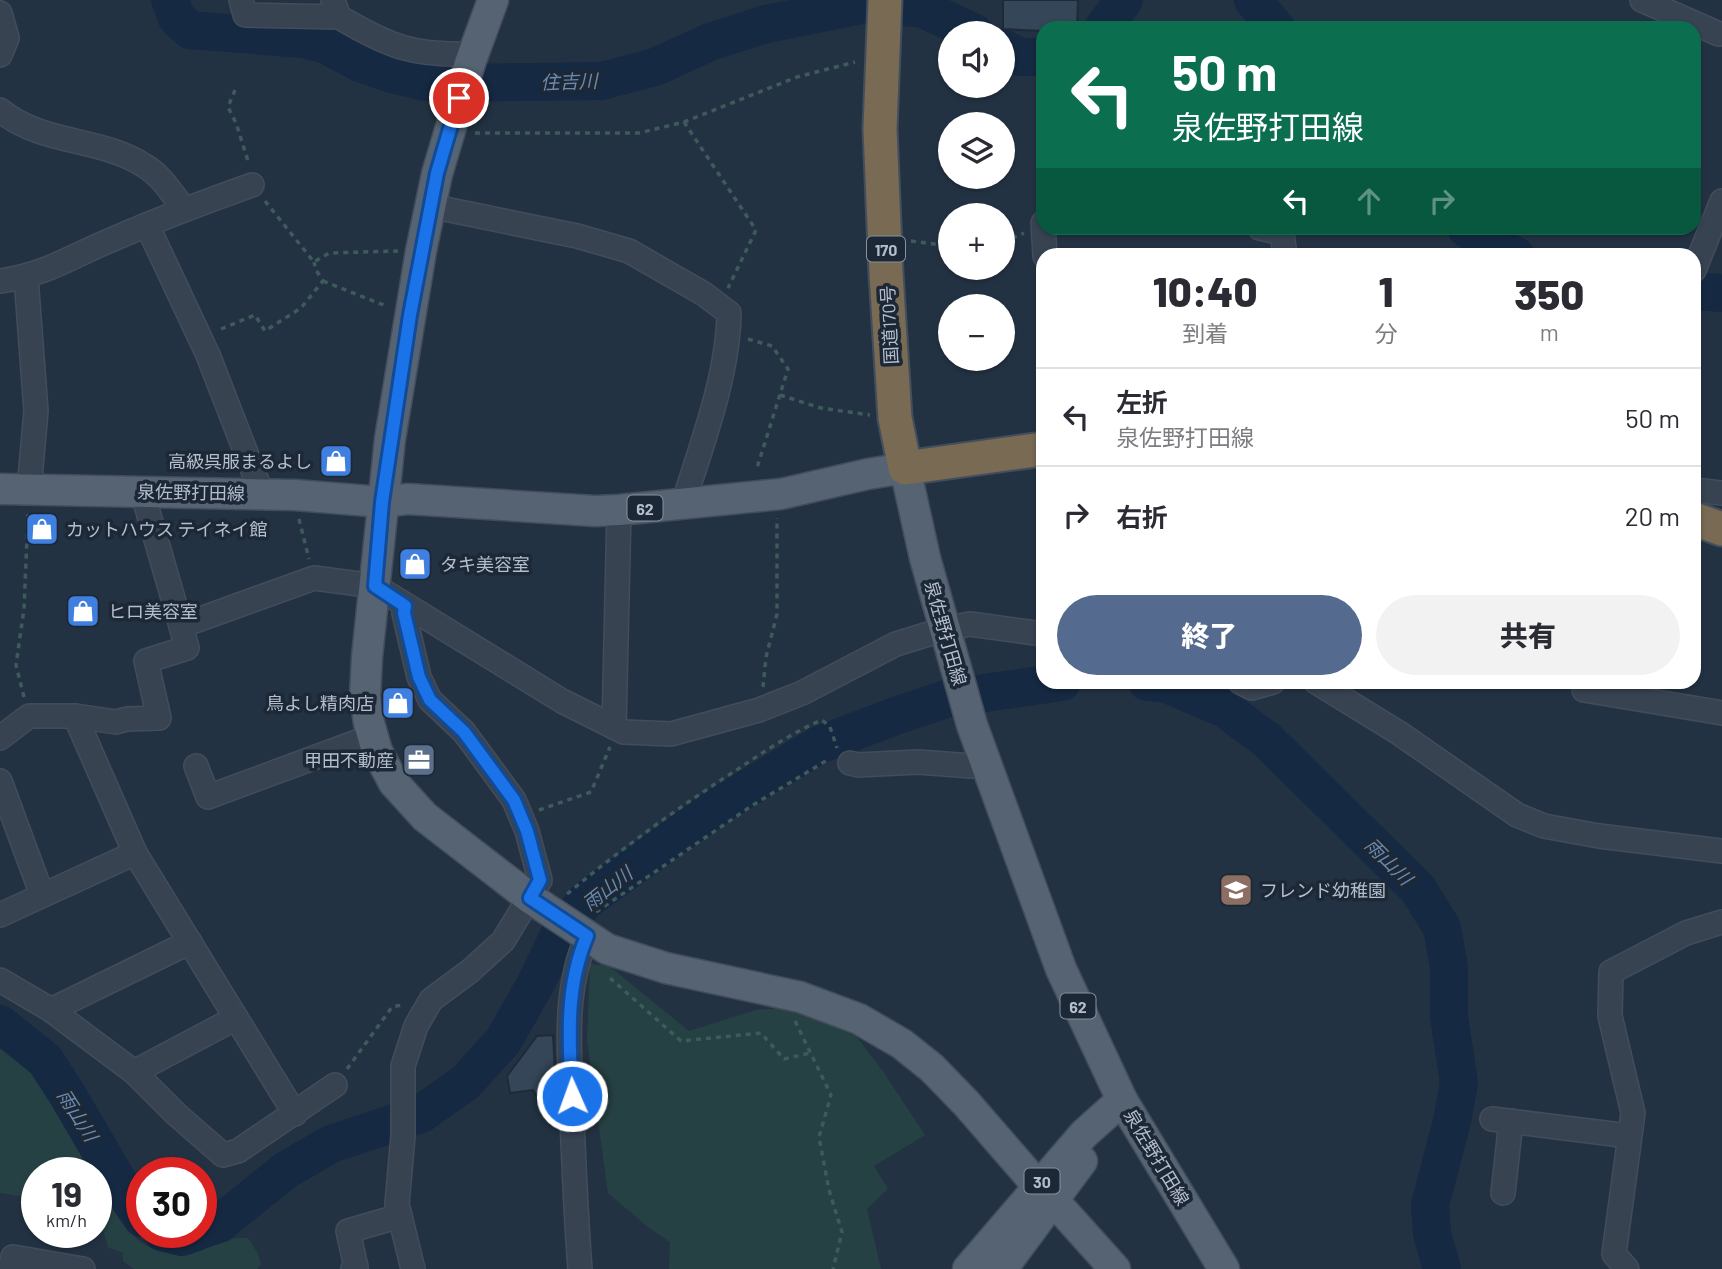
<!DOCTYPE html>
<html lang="ja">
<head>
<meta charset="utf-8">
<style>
  :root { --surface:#fff; --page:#f2f2f3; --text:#2b2b33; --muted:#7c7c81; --line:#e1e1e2; --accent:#546a8f }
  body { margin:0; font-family:Barlow,"Noto Sans JP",sans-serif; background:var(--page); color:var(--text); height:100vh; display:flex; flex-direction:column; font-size:26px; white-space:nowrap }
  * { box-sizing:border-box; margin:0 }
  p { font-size:23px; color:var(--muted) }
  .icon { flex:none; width:38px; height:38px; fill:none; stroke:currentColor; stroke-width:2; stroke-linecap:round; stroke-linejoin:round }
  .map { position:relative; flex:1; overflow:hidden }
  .side { position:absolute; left:1036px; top:248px; width:665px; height:441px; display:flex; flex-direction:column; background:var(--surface); border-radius:21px; box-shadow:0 2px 5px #0004 }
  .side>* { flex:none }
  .hud { position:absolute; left:1036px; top:21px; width:665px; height:214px; border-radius:21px; box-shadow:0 2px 5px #0004; background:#0b6e4f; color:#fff; overflow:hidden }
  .controls { position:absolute; left:938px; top:21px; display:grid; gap:14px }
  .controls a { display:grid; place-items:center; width:77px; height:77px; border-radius:50%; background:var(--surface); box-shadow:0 2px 5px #0004; font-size:35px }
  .speed { position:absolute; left:21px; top:1157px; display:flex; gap:14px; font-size:35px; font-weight:700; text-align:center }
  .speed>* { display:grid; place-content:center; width:91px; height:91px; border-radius:50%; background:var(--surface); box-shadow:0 2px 5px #0004; line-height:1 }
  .speed small { font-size:18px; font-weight:400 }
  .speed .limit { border:10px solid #d22; background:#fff; color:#111 }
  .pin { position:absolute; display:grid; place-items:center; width:60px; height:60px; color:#fff; margin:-30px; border:4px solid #fff; border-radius:50%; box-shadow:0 2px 7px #0007 }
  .me { position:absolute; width:77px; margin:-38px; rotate:358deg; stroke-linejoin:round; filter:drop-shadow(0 0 5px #0008) }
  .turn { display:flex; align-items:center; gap:24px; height:147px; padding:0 21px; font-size:32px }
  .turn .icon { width:91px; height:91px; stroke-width:2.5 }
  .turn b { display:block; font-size:49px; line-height:60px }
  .lanes { display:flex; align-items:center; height:66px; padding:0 21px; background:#0003; justify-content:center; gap:35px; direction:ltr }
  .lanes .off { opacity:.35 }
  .eta { display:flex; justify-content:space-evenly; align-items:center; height:119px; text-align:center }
  .eta b { font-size:42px; font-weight:800; line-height:49px }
  .action { display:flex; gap:14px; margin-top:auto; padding:14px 21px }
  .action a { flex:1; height:80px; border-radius:42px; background:var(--accent); color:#fff; font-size:28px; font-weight:800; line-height:80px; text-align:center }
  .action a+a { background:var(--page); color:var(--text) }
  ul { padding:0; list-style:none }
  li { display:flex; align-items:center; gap:21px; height:98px; padding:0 21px; border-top:2px solid var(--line) }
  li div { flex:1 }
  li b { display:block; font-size:26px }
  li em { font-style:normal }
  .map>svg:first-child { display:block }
  .green { fill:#264144 }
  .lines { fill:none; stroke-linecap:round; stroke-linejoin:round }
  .river { stroke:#152942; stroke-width:38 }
  .building { fill:#354659; stroke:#1f2a39; stroke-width:2 }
  .minor-casing { stroke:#424c5b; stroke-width:26 }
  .major-casing { stroke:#424c5b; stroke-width:33 }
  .highway-casing { stroke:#434e5c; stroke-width:37 }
  .path { stroke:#3f5a5b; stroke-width:3.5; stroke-dasharray:5 5; stroke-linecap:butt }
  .minor { stroke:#384352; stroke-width:23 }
  .major { stroke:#566372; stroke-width:30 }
  .highway { stroke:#796a54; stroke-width:33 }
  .route-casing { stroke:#114b97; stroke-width:18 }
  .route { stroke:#1a73e8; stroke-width:12 }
  .labels { text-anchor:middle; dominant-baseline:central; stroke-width:7; stroke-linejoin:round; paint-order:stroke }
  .shield { fill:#1d2837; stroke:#87919f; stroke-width:2 }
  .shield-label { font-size:16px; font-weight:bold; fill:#b5becc }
  .street-label { font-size:18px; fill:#b5becc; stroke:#1d2837 }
  .poi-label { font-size:18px; fill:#b5becc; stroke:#1d2837; text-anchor:start }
  .water-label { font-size:19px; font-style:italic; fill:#6b89ae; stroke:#1d2837 }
</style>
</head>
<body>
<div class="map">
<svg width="1722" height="1269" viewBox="0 0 1722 1269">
  <rect width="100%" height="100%" fill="#233243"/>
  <g class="green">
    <polygon points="590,964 609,966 689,1031 756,1010 787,1008 856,1036 882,1070 925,1135 874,1166 888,1189 867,1209 881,1269 669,1269 670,1242 648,1227 608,1193 587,1041"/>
    <polygon points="0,1043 30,1068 92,1172 37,1172 37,1199 0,1193"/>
    <path d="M96,1179C120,1221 138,1263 196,1251C218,1246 222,1237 248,1238L257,1252L261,1264L257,1269H134L123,1261V1253L108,1247L104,1233L96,1227Z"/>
  </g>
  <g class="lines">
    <g class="river">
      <polyline points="170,0 177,18 190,30 302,39 324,44 360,63 392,74 425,82 448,83 602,81 655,67 710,42 766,24 861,5 921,8 975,33"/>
      <polyline points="1253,0 1276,28"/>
      <polyline points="1103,28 1124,0"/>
      <polyline points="1003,48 1020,57 1043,57"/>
      <polyline points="1466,228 1487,241 1516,256"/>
      <polyline points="1694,291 1722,293"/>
      <polyline points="1147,682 1167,684 1225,709 1267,740 1418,889 1442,928 1449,967 1449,1017 1459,1083 1452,1121 1430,1205 1432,1233 1442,1269"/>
      <polyline points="0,1024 45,1060 67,1094 123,1190 142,1218"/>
      <polyline points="201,1230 219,1224 286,1170 331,1144 421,1114 466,1082 503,1041 535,985 559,935 585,901 718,806 819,745 898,715 949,698 1062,682"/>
      <polyline points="162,1232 182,1237 196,1232"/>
    </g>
  </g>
  <g class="building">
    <polygon points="1003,0 1078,0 1077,28 1043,28 1043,31 1003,29"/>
    <polygon points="553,1035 556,1092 536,1095 533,1090 510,1093 507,1076 537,1036"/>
  </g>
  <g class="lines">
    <defs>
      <g id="minor">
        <polyline points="241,0 245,15 339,17"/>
        <path d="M333,0L339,17C390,47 413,56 474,54"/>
        <polyline points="1642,0 1719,34"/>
        <polyline points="0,13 7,38 0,55"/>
        <path d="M0,110C42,145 101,137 145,166C162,176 172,194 184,209"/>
        <path d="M430,206L577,236L629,251L704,294L729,313C728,376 702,444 683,504"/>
        <polyline points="1043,223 1045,256"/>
        <polyline points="147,225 208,355 262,494"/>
        <polyline points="1260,228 1282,233 1285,256"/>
        <polyline points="1694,270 1722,201"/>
        <polyline points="26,277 36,411 29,490"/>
        <path d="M0,281C45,275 70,257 111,240C157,220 204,202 252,185"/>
        <polyline points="1694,490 1722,493"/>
        <polyline points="142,491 181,626"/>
        <polyline points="405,606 404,613 419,677 430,700 464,732 514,800 527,831 540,880 503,941 470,971 431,1000 416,1026 403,1066 403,1136 397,1204 413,1269"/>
        <polyline points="1240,682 1252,688 1273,682"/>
        <polyline points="1316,682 1399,733 1517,815 1544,826 1599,836 1722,851"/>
        <polyline points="1585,682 1584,690 1722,713"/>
        <polyline points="75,716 135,853 295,1114"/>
        <polyline points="614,727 619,510"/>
        <polyline points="0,738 29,716 75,716 116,722 127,719 159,718 146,661 187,648 181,626 314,578 375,586 562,701 624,732 671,734 759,710 802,693 896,644 945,629 970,624 1043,634"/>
        <polyline points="850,763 858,765 918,762 972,766 986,762"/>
        <polyline points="196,766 208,797 373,736"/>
        <polyline points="0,781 42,895"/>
        <polyline points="0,915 135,853"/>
        <polyline points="0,980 51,1010 134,1072 176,1114 223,1155 238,1151 335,1085"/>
        <polyline points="51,1010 190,942"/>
        <polyline points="134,1072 236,1018"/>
        <polyline points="1492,1119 1629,1136"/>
        <polyline points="1503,1193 1511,1121"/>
        <polyline points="10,1269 13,1257 83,1269"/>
        <polyline points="353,1269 356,1267 348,1231 400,1216"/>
        <path d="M580,1269C576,1219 574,1168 572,1118C570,1057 562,993 587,937"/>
        <polyline points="1627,1269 1614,1254 1633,1113 1610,1016 1611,972 1686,933 1722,922"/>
      </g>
      <g id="major">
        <polyline points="493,0 470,63 437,174 421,251 390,439 367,657 365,697 369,723 377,751 394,783 425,817 530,898 607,949 666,968 800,997 859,1019 902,1044 932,1068 966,1103 1038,1186"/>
        <polyline points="0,489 295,495 382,502 408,499 595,511 619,510 781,494 868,474 905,468 925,558 972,725 1061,969 1122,1100 1224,1269"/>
        <polyline points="1054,1201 1115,1269"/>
        <polyline points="968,1269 1084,1134 1122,1100"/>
        <polyline points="1002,1269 1082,1161"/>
      </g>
      <g id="highway">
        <polyline points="885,0 880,129 886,273 895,418 905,468 1043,449"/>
        <polyline points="1694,519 1722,529"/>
      </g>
    </defs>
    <use href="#minor" class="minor-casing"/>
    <use href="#major" class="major-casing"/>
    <use href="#highway" class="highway-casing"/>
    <g class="path">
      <polyline points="235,90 228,107 236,123 249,164"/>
      <polyline points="684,122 756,230 728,288"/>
      <polyline points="475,133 639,133 684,122 797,77 855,62"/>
      <polyline points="265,201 314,262 329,253 398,251"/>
      <polyline points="911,241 950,246"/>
      <polyline points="1003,242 1024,233"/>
      <polyline points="323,281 386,306"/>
      <polyline points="221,329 255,315 265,331 301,308 323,281 316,270 314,262"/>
      <polyline points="748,339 772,346 788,369 756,471"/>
      <polyline points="780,395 821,408 870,415"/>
      <polyline points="299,519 309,559"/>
      <polyline points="763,687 766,657 777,614 777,518"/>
      <polyline points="24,697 16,665 24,609 28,514"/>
      <polyline points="539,810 591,792 610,747"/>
      <path d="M567,894C621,849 676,809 735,771C762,753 791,733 822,720L830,727L837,748"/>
      <polyline points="596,912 753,805 829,759"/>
      <polyline points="610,978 681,1041 761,1033 784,1059 810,1053"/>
      <polyline points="795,1021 831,1095 819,1137 829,1190 842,1232 833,1269"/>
      <polyline points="347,1069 392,1007 402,1005"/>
    </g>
    <use href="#minor" class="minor"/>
    <use href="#major" class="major"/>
    <use href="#highway" class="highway"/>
  </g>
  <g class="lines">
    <defs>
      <path id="route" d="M459,98L437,173L410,315L382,502L375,586L405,606L404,613L419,677L430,700L464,732L514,800L527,831L540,880L530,898L587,936C565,987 569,1042 572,1096"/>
    </defs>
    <use href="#route" class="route-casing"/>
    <use href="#route" class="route"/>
  </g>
  <defs>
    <symbol id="shop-square" viewBox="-11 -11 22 22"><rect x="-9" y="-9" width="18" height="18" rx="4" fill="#3f7fe0" stroke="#1d2837"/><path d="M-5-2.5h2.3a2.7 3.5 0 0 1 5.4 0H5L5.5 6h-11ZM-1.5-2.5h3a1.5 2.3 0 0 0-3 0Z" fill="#fff"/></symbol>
    <symbol id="office-square" viewBox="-11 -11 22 22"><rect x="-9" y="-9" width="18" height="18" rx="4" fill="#5c6f8a" stroke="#1d2837"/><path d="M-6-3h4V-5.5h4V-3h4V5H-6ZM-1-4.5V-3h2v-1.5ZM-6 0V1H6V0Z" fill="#fff"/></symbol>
    <symbol id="school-square" viewBox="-11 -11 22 22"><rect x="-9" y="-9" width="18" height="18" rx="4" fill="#8d6e63" stroke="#1d2837"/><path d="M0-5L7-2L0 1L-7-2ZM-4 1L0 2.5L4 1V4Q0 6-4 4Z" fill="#fff"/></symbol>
  </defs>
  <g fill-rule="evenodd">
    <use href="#shop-square" x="317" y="442" width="38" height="38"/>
    <use href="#shop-square" x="23" y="510" width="38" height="38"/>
    <use href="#shop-square" x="396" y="545" width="38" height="38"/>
    <use href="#shop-square" x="64" y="592" width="38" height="38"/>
    <use href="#shop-square" x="379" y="684" width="38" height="38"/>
    <use href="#office-square" x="400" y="741" width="38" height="38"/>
    <use href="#school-square" x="1217" y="871" width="38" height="38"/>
  </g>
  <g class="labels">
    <g class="shield">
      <rect x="867" y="236.5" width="38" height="25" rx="5"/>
      <rect x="627.5" y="495.5" width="35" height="25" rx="5"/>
      <rect x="1060.5" y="993.5" width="35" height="25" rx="5"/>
      <rect x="1024.5" y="1168.5" width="35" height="25" rx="5"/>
    </g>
    <g class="shield-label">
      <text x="886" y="249">170</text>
      <text x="645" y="508">62</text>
      <text x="1078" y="1006">62</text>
      <text x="1042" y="1181">30</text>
    </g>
    <g class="street-label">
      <text transform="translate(889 325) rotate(-93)">国道170号</text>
      <text transform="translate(191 492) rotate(1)">泉佐野打田線</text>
      <text transform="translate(946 633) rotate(74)">泉佐野打田線</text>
      <text transform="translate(1157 1157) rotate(59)">泉佐野打田線</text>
    </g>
    <g class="poi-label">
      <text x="312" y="461" text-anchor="end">高級呉服まるよし</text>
      <text x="66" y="529">カットハウス テイネイ館</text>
      <text x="440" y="564">タキ美容室</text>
      <text x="108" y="611">ヒロ美容室</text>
      <text x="374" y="703" text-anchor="end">鳥よし精肉店</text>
      <text x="394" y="760" text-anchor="end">甲田不動産</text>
      <text x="1260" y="890">フレンド幼稚園</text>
    </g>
    <g class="water-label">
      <text transform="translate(569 81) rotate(-2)">住吉川</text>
      <text transform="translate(1389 861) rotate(45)">雨山川</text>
      <text transform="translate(607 888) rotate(-38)">雨山川</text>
      <text transform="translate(78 1115) rotate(58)">雨山川</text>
    </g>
  </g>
</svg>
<div class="controls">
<a><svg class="icon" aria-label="sound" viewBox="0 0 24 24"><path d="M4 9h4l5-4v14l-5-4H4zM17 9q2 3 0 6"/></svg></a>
<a><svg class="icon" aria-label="layers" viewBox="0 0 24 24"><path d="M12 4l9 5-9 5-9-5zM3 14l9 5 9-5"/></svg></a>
<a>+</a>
<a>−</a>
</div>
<div class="speed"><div>19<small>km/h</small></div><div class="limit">30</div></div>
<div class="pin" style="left:459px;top:98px;background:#d93025"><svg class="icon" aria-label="arrive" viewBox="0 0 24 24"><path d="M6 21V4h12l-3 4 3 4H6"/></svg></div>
<svg class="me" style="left:572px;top:1096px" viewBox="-20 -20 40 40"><circle r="17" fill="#1a73e8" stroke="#fff" stroke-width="3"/><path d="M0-11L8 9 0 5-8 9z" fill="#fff"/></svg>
<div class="hud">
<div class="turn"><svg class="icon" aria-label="left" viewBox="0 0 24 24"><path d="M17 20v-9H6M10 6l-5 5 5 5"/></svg><div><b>50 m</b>泉佐野打田線</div></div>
<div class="lanes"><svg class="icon" aria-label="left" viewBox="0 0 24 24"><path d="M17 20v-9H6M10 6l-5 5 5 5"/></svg><svg class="icon off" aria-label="ahead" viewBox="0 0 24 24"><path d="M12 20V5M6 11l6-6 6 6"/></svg><svg class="icon off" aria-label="right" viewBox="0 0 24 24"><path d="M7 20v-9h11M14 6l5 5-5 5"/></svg></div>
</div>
<section class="side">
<div class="eta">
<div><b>10:40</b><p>到着</p></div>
<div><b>1</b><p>分</p></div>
<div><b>350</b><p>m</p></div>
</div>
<ul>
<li><svg class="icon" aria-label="left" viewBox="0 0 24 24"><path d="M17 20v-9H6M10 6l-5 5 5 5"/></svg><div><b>左折</b><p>泉佐野打田線</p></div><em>50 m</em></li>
<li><svg class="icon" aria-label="right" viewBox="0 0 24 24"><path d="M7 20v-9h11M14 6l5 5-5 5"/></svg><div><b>右折</b></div><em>20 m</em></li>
</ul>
<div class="action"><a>終了</a><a>共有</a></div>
</section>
</div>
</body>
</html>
